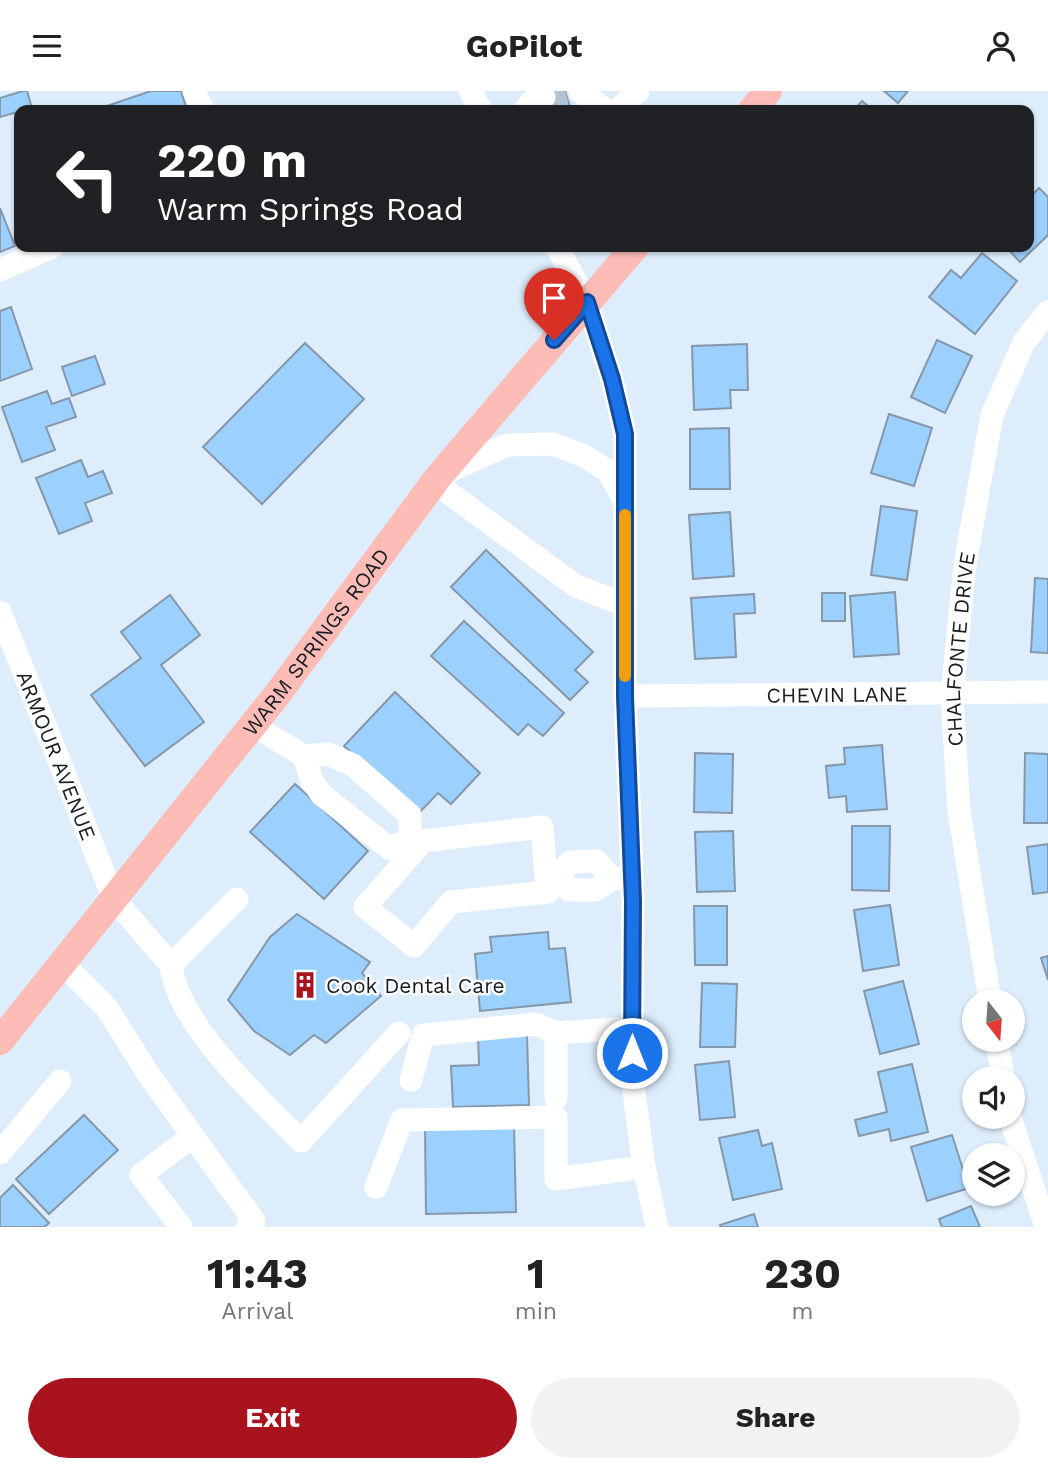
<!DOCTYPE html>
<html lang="en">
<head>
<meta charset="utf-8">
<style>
  :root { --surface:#fff; --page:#f2f2f2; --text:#222; --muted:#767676; --accent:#a8131d }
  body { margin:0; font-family:"Work Sans",sans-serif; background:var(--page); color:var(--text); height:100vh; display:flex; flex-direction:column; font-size:26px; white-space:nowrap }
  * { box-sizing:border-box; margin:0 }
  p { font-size:23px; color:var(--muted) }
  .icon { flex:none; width:38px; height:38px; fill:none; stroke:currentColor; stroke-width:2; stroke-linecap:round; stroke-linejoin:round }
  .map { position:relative; height:1136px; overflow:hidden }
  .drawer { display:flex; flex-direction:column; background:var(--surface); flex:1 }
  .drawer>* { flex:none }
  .guide { position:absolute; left:14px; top:14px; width:1020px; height:147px; border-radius:14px; box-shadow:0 2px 5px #0004; background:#202124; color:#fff; overflow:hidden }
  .needle { width:46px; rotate:163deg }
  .controls { position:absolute; left:962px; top:898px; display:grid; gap:14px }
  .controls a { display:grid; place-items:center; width:63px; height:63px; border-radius:50%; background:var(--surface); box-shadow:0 2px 5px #0004; font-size:35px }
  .pin { position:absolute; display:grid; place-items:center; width:60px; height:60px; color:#fff; margin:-72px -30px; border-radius:50% 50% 50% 0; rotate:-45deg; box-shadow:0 0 7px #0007 }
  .pin .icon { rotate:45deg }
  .me { position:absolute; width:77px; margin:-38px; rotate:0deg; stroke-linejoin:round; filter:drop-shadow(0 0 5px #0008) }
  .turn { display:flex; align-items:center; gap:24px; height:147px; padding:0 28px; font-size:32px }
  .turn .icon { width:91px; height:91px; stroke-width:2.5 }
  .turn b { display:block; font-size:49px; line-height:60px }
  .eta { display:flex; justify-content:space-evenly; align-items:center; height:119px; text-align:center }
  .eta b { font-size:42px; font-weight:700; line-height:49px }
  .button { display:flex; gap:14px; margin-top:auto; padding:14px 28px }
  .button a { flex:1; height:80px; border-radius:42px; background:var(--accent); color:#fff; font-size:28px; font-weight:700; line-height:80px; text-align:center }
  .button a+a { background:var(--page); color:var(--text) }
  header { display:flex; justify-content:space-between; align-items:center; height:91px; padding:0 28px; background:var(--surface); font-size:32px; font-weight:700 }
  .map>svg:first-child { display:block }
  .building { fill:#9cd1ff; stroke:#8597a8; stroke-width:2 }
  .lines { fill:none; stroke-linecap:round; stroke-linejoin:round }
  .minor-tunnel { stroke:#b5c3d0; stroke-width:23; stroke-dasharray:23 11; stroke-linecap:butt }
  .minor { stroke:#fff; stroke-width:23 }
  .major { stroke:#febcb6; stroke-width:28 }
  .route-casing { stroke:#114b97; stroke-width:18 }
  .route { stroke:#1a73e8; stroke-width:12 }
  .slow { stroke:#f59e0b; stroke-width:12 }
  .labels { text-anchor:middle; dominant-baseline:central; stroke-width:5; stroke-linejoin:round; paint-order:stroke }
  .street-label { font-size:21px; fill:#151c22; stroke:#fff }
  .poi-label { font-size:21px; fill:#151c22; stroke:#fff; text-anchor:start }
</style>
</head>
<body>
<header><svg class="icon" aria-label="menu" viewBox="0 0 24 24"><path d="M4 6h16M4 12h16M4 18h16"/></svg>GoPilot<svg class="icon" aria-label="person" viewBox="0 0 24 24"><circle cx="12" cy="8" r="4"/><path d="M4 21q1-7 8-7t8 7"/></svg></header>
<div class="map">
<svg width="1048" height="1136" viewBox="0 0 1048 1136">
  <rect width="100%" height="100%" fill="#ddedfc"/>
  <g class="building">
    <polygon points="23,0 27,0 32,17 0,26 0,7"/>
    <polygon points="151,0 181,0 187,19 95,19"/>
    <polygon points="543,0 565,0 570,16 548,19"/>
    <polygon points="884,0 908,0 898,12"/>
    <polygon points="862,10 873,19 854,19"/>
    <polygon points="1039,97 1048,106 1048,144 1020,171 1006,156 1029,156 1029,107"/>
    <polygon points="0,117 15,155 0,161"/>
    <polygon points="982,162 1017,190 975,243 929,206 951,179 961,187"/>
    <polygon points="11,216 32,278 0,290 0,220"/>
    <polygon points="937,249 972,265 945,322 911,306"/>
    <polygon points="305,252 364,308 262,413 203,356"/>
    <polygon points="747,253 748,299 730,299 731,317 694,319 692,255"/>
    <polygon points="95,265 105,293 72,305 62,276"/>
    <polygon points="47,300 52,313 69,307 76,326 46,336 55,359 22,371 2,316"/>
    <polygon points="889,323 932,337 914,395 871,382"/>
    <polygon points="729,337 730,398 690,398 690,338"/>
    <polygon points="81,369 88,386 103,380 112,402 85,412 92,430 59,443 36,387"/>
    <polygon points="881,415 917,420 907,489 871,484"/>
    <polygon points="730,421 734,485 693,488 689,424"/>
    <polygon points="486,459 593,561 575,579 588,591 570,609 451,496"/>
    <polygon points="1035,487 1048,488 1048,562 1031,561"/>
    <polygon points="895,501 899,563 854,566 850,505"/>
    <rect x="822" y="502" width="23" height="28"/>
    <polygon points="754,503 755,522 734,523 736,566 695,568 691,507"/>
    <polygon points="170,504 200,544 161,574 204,631 145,675 91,604 141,567 121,541"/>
    <polygon points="464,530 564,622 543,645 528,633 518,644 431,565"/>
    <polygon points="395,601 480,682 451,713 438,702 417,724 344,655"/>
    <polygon points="882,654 887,718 847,721 846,705 829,707 826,675 845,673 844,657"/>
    <polygon points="695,662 733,663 732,722 694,721"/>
    <polygon points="1025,662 1048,663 1048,732 1024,732"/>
    <polygon points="295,693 368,760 324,808 250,741"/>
    <polygon points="852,735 890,735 889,800 852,799"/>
    <polygon points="733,740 735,800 697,801 695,741"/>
    <polygon points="1048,753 1048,801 1033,803 1027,756"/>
    <polygon points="890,814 899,874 863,880 854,819"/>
    <polygon points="694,815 727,815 727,874 695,874"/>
    <polygon points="297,823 370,871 362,882 381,905 326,952 314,944 290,964 254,940 228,909 270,846"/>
    <polygon points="548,841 549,858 565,857 571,911 480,920 475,863 492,861 490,846"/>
    <polygon points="1048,865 1048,889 1041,867"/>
    <polygon points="903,890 919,953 880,963 864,900"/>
    <polygon points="702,892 737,893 735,956 700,956"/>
    <polygon points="527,944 529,1014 453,1016 451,975 479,974 478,945"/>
    <polygon points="729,970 735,1026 700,1029 695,974"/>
    <polygon points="912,973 928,1041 891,1050 889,1038 859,1045 855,1029 887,1021 878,981"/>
    <polygon points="84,1024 118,1059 49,1123 16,1088"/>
    <polygon points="514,1035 516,1121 426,1123 425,1037"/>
    <polygon points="758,1039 762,1055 772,1052 782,1098 733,1109 719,1047"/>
    <polygon points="952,1044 969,1097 927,1110 911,1056"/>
    <polygon points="13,1094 49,1132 44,1136 0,1136 0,1107"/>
    <polygon points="971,1115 980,1136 942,1136 939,1128"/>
    <polygon points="754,1123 758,1136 721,1136 720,1134"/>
  </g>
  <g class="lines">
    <polyline class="minor-tunnel" points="544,6 565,0"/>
    <g class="minor">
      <polyline points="194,0 203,19"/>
      <polyline points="470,0 481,19"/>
      <polyline points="580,0 605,19"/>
      <polyline points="525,19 531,11 544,6"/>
      <polyline points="618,19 638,0"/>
      <polyline points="557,156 587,211 612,288 625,343 625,605 633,810 632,987 644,1076 657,1136"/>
      <polyline points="0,179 52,156"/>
      <polyline points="441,384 507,354 553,353 584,365 608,380 623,407"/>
      <polyline points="434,391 576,495 625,514"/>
      <path id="s1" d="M0,521L114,808L171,874L237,808"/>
      <path id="s2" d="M625,605L1048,601"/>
      <polyline points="253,634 304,665 328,663 353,674 410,724 410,749 418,756"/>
      <polyline points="304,665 312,690 322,704 389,757 410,749"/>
      <polyline points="546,786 548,801 451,811 414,855 365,816 423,750 542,736 546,786 559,784"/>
      <polyline points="612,788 597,770 570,771 559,784 569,799 595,799 612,788 632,786"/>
      <polyline points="63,873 106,916 149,984 254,1130 247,1136"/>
      <path d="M171,874C178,935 259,1007 301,1050L399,942"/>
      <path id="s3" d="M990,910L959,720L952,604L965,473L992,324L1024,251L1048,221"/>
      <polyline points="556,942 556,1007"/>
      <polyline points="997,948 1003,987"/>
      <polyline points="411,989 423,944 536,933 556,942 632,937"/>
      <polyline points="1010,1026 1046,1136"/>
      <polyline points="0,1062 60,990"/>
      <polyline points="376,1096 402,1029 556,1026 556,1088 644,1076"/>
      <polyline points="181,1136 141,1084 193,1045"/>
    </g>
    <g class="major">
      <polyline points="752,19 768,0"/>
      <path id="s4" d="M0,950L276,605L439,385L635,156"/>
    </g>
  </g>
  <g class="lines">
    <defs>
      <polyline id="route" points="554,249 587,211 612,288 625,343 625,606 633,810 632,962"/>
    </defs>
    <use href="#route" class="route-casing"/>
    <use href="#route" class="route"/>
    <polyline class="slow" points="625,424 625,585"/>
  </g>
  <defs>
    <symbol id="building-bare" viewBox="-9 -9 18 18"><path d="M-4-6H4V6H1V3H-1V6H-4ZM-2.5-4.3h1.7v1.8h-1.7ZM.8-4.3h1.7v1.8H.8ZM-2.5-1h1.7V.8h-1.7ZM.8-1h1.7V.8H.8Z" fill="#a8131d" stroke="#fff" stroke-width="2.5" paint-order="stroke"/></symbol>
  </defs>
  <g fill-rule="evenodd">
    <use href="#building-bare" x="286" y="875" width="38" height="38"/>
  </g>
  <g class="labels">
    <g class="street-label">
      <text stroke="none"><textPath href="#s4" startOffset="509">WARM SPRINGS ROAD</textPath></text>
      <text stroke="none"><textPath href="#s3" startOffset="355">CHALFONTE DRIVE</textPath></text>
      <text stroke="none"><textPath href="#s2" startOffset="212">CHEVIN LANE</textPath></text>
      <text stroke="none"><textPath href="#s1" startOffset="154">ARMOUR AVENUE</textPath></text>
    </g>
    <g class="poi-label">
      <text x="326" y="894">Cook Dental Care</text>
    </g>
  </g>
</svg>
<div class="controls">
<a><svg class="needle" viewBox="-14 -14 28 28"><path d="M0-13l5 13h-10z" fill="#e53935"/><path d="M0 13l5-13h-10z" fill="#767676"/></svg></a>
<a><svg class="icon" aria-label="sound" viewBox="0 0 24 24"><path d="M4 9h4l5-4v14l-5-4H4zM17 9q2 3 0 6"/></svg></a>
<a><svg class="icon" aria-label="layers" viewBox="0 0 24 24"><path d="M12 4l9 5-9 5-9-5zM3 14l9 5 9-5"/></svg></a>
</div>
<div class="pin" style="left:554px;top:249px;background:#d93025"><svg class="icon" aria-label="arrive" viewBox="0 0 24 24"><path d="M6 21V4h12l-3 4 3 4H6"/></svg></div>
<svg class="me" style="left:632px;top:962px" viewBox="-20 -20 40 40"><circle r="17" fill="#1a73e8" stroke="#fff" stroke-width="3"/><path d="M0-11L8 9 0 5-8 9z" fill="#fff"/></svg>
<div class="guide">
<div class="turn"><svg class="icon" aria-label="left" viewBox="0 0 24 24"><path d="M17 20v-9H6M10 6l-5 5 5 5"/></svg><div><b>220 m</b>Warm Springs Road</div></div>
</div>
</div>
<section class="drawer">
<div class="eta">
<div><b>11:43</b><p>Arrival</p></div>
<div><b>1</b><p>min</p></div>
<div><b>230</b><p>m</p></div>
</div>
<div class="button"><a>Exit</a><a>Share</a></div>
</section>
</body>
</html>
